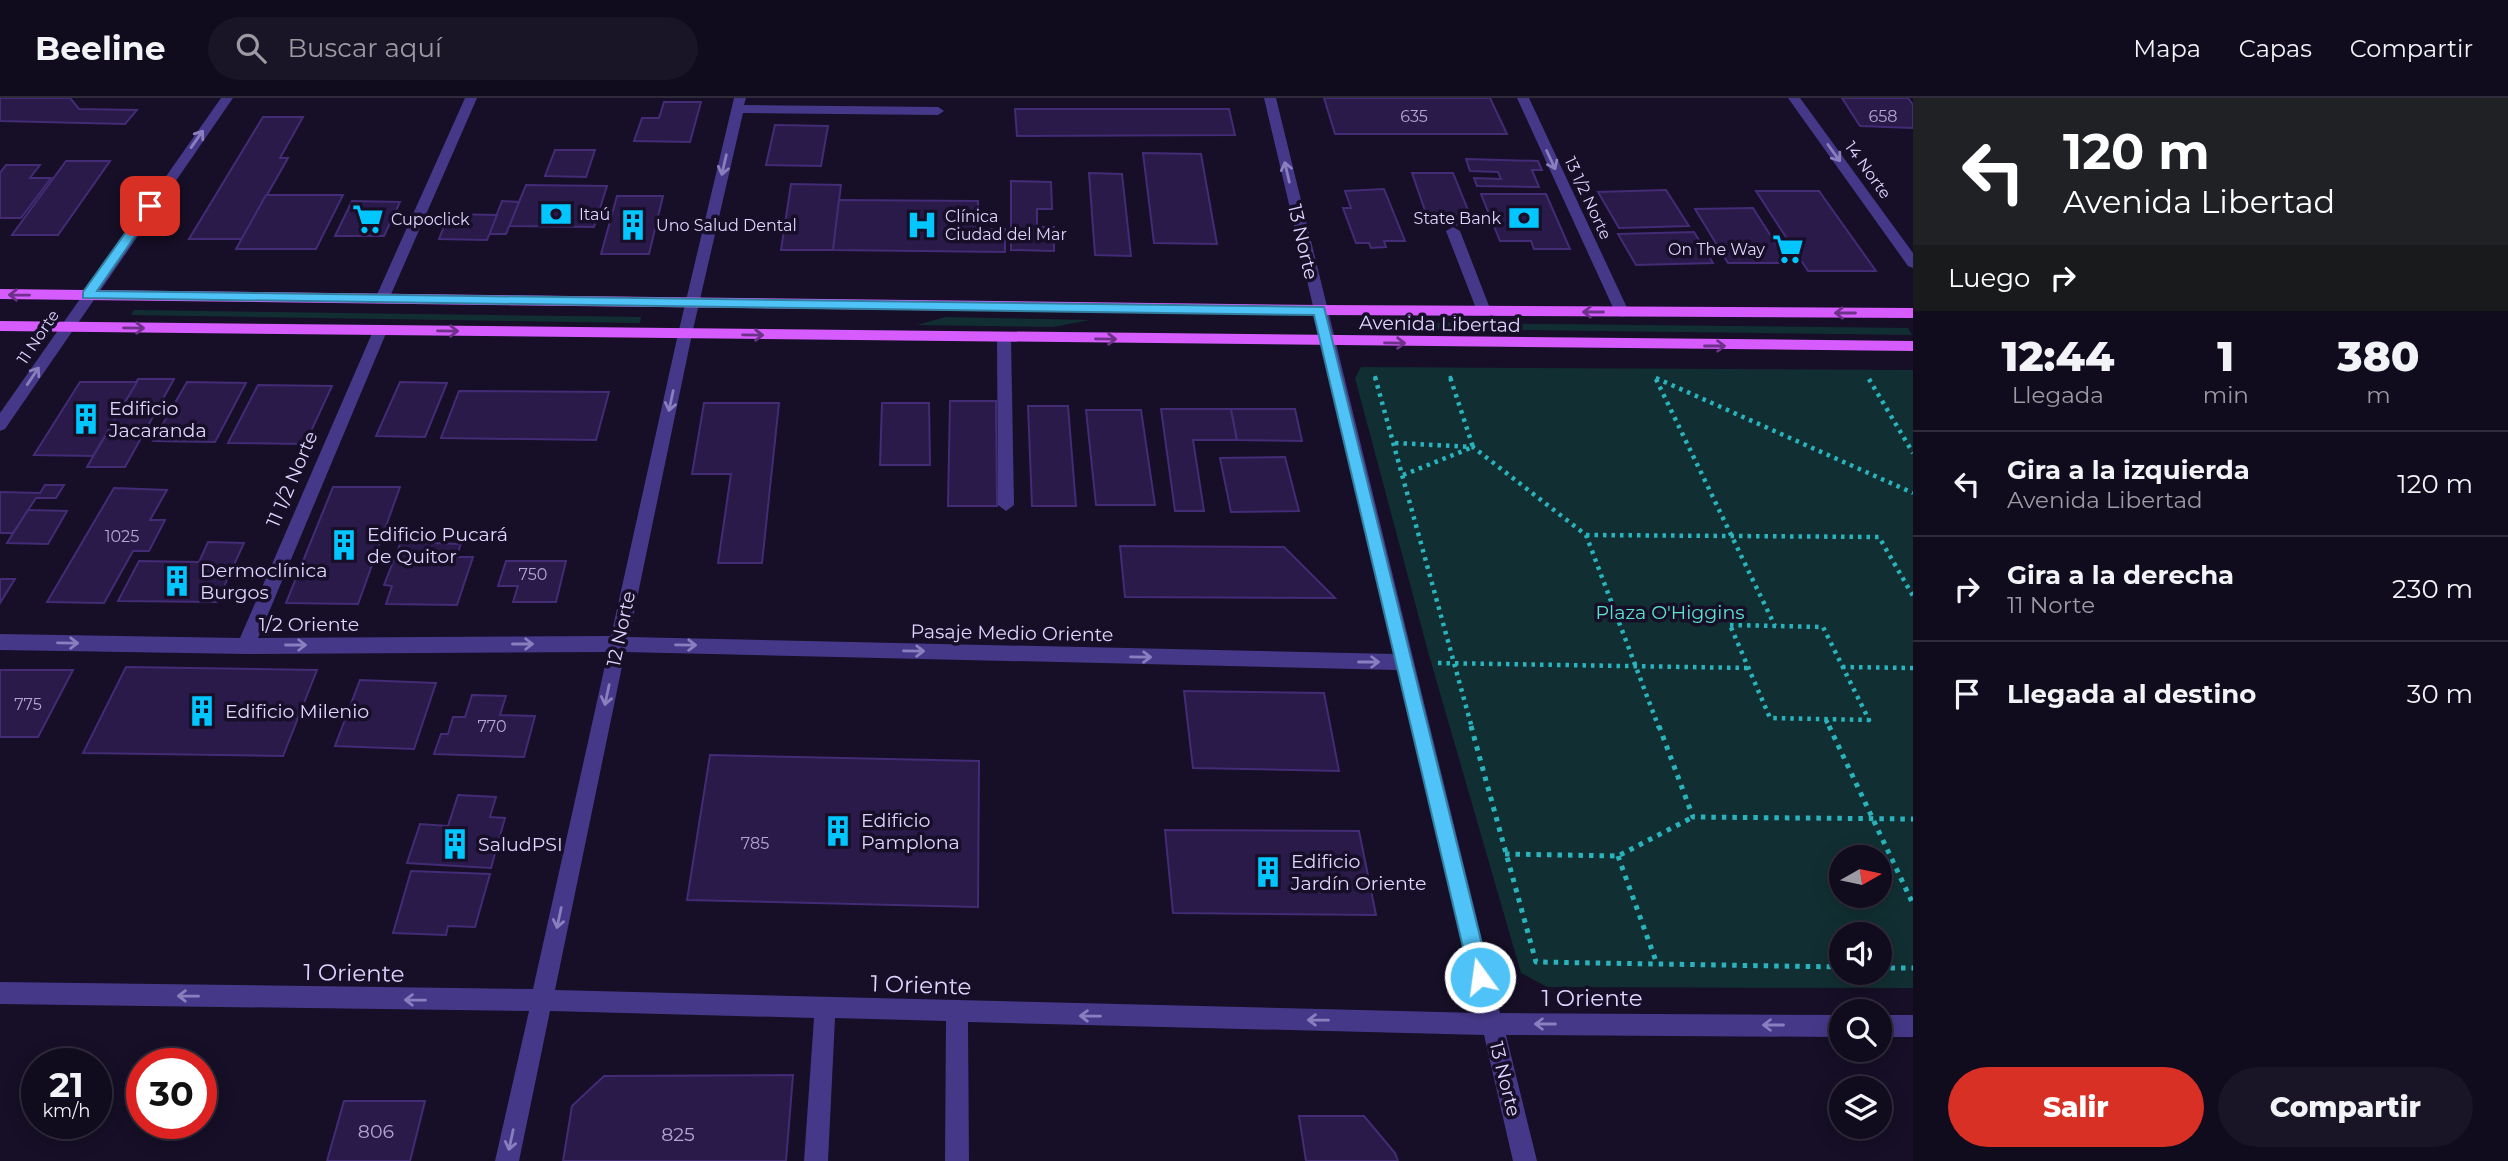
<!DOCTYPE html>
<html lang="es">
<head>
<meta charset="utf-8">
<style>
  :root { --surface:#100b1d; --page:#191426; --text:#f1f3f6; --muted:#9c9ba4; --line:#302b3b; --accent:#d93025 }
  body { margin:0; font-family:Montserrat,sans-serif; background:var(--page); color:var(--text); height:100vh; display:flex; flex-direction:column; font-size:26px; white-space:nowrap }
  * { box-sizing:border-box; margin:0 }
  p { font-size:23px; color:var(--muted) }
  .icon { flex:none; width:38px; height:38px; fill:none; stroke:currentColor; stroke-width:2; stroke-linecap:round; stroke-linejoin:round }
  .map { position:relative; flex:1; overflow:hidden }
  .sheet { display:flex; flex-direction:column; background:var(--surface); width:595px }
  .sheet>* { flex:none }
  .banner { background:#202124; color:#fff; overflow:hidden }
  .needle { width:46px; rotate:81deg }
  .controls { position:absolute; left:1829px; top:747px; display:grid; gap:14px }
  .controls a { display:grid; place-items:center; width:63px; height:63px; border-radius:50%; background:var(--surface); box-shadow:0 4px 18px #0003,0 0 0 2px var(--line); font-size:35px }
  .speed { position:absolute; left:21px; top:950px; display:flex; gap:14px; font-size:35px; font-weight:700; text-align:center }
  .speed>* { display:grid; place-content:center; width:91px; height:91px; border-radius:50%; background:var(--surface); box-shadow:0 4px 18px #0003,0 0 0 2px var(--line); line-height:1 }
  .speed small { font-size:18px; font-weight:400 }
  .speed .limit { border:10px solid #d22; background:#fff; color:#111 }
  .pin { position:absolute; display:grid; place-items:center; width:60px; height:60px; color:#fff; margin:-30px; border-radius:14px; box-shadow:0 4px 10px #0006 }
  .me { position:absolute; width:77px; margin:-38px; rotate:346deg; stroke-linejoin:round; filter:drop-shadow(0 0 5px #0008) }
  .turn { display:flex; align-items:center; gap:24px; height:147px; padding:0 35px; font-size:32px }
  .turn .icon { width:91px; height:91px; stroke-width:2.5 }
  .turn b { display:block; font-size:49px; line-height:60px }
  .then { display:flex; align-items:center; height:66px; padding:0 35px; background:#0003; gap:14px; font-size:26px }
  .eta { display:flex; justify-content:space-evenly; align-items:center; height:119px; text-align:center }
  .eta b { font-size:42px; font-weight:800; line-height:49px }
  .action { display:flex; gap:14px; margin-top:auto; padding:14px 35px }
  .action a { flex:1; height:80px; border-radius:42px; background:var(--accent); color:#fff; font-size:28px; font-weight:800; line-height:80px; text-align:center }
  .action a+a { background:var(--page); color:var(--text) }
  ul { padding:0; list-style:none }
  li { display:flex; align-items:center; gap:21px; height:105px; padding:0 35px; border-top:2px solid var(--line) }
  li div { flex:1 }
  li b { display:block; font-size:26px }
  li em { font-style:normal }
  header { display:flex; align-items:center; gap:42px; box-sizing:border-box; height:98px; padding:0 35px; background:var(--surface); border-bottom:2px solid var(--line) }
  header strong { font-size:33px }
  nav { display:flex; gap:38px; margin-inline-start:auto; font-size:24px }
  .search { width:490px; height:63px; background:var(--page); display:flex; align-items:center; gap:18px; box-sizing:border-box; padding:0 24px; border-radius:38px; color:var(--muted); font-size:26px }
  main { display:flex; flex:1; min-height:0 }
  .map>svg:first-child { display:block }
  .green { fill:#112f32; fill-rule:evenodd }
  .building { fill:#291a49; stroke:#432b76; stroke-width:2 }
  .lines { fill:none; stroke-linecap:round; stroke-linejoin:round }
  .path-far2 { stroke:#2bb3bd; stroke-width:3.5; stroke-dasharray:2.5 4.5; stroke-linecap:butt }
  .path-far1 { stroke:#2bb3bd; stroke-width:4.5; stroke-dasharray:3.5 5; stroke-linecap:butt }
  .path { stroke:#2bb3bd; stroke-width:5; stroke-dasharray:4.5 6; stroke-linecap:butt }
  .minor { fill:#453888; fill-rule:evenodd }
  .major { fill:#d75cff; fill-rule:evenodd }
  .oneway { stroke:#8a7fbe }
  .oneway2 { stroke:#6d3288 }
  .route { fill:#4fc3f7; stroke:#337fa1; stroke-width:2 }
  .labels { text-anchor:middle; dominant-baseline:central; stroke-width:7; stroke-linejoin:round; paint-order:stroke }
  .number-label { font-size:16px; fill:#b2a6d2 }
  .far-street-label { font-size:16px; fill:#dfd5ff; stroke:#160f27 }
  .far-poi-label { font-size:16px; fill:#dfd5ff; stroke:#160f27; text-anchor:start }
  .street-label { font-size:19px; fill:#dfd5ff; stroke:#160f27 }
  .poi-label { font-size:19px; fill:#dfd5ff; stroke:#160f27; text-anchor:start }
  .park-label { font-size:19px; fill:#5ce4d3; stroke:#160f27 }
  .near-number-label { font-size:19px; fill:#b2a6d2 }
  .near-street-label { font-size:23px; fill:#dfd5ff; stroke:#160f27 }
</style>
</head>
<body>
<header>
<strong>Beeline</strong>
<div class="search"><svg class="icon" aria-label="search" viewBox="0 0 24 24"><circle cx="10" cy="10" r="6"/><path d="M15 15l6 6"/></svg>Buscar aquí</div>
<nav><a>Mapa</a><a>Capas</a><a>Compartir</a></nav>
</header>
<main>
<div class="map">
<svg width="1913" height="1063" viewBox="0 0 1913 1063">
  <rect width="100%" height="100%" fill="#160f27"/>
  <g class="green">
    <polygon points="134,212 641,219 640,225 131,217"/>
    <polygon points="946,219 1090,222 1053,229 917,227"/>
    <polygon points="1375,224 1908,230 1912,237 1378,230"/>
    <path d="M1361,269L1913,272V890L1547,889L1521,875L1429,557L1355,280ZM1841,760H1880V798H1841ZM1841,836H1880V875H1841Z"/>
  </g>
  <g class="building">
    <polygon points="0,0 70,0 79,11 137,12 125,26 0,23"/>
    <polygon points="1324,0 1490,0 1507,36 1335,36"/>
    <polygon points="1842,0 1908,0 1913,7 1913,30 1860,28"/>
    <polygon points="664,4 701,4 690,44 634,43 642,20 659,20"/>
    <polygon points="1015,11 1229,11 1235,37 1017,38"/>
    <polygon points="263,19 303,19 280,60 288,60 242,141 189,141"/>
    <polygon points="775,27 828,28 821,68 766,67"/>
    <polygon points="555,52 595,52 586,79 545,78"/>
    <polygon points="1143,55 1201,56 1217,146 1154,145"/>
    <polygon points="1466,61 1538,63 1542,72 1532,72 1539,89 1477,88 1474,80 1501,81 1498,74 1470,73"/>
    <polygon points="66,63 110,63 58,137 12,137"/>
    <polygon points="6,67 40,67 30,80 51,80 21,120 0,120 0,75"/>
    <polygon points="1089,75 1122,76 1131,158 1095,157"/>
    <polygon points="1412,75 1453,75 1474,127 1430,127"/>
    <polygon points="1011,83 1051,84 1052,111 1037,111 1037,129 1054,129 1054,153 1011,152"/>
    <polygon points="791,86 841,87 833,152 781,152"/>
    <polygon points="526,87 607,88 594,129 509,128"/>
    <polygon points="1384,91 1405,143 1384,143 1386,149 1371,150 1369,145 1356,145 1343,110 1351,110 1345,93"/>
    <polygon points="1666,92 1689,128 1619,130 1598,94"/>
    <polygon points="1756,93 1819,93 1876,173 1808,173"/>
    <polygon points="1481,96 1546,96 1570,151 1534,151 1531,143 1500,143"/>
    <polygon points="266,97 343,97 316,151 236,151"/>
    <polygon points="617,98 663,98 649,156 601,156"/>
    <polygon points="839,102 978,103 978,131 1005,131 1005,154 833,152"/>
    <polygon points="352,103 400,104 384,138 335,138"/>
    <polygon points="502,103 519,104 506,136 489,136"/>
    <polygon points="1753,110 1788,165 1728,165 1695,111"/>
    <polygon points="449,116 497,117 487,142 439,141"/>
    <polygon points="1694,134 1713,165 1636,167 1618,136"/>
    <polygon points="138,281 174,281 125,369 87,369"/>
    <polygon points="80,284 137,284 93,358 34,357"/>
    <polygon points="187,284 246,285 215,344 153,343"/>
    <polygon points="400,284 447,285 425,339 376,338"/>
    <polygon points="258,287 332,288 305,346 228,345"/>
    <polygon points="459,293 609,294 596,342 441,340"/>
    <polygon points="950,303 996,303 997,408 948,408"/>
    <polygon points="704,305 779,305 762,465 718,465 731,376 692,376"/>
    <polygon points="882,305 929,305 930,367 880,367"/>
    <polygon points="1028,308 1068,308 1076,408 1032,408"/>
    <polygon points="1161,311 1231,311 1237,342 1193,342 1204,413 1175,413"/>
    <polygon points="1231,311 1295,311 1302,343 1237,342"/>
    <polygon points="1086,312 1141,312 1155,407 1096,407"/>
    <polygon points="1285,359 1299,413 1231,414 1220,360"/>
    <polygon points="45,387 64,387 56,400 36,400 13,435 0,435 0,394 40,395"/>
    <polygon points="333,389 400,389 358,506 286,505"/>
    <polygon points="114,390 167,392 150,422 165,422 149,453 133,453 104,505 47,504"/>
    <polygon points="28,412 67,413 48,446 7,445"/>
    <polygon points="208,444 244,445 217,504 118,503 139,463 199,464"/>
    <polygon points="401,444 461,446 456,459 473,459 457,507 386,506 392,488 384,487"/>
    <polygon points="1120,448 1284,449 1335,500 1125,499"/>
    <polygon points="506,463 566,463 556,504 513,504 518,488 498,488"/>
    <polygon points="0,481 15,481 0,505"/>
    <polygon points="126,569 317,572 283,658 83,655"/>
    <polygon points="0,572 73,572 38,639 0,639"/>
    <polygon points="360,582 436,585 414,651 335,648"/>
    <polygon points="1184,593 1324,595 1339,673 1193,670"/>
    <polygon points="472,597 506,598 500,617 535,618 524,659 434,656 441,636 448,636 453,619 465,619"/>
    <polygon points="710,657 979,663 978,809 687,802"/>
    <polygon points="458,697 496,699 490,719 505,720 491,770 407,765 420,726 448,728"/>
    <polygon points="1165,732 1359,733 1376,817 1173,815"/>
    <polygon points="411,773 490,776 475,829 448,828 446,837 393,835"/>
    <polygon points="793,977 786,1063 563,1063 572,1008 604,978"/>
    <polygon points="344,1003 425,1003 410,1063 327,1063"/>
    <polygon points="1299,1018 1364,1018 1395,1055 1398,1063 1306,1063"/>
  </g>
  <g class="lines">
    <g class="path-far2">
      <polyline points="1375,278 1376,281"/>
      <polyline points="1450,278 1451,281"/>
      <polyline points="1656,280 1659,281"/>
    </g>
    <g class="path-far1">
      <polyline points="1375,279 1472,630"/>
      <polyline points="1656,280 1913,395"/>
      <polyline points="1656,281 1775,528"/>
      <polyline points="1869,281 1913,355"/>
      <polyline points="1395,345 1473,349 1586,437 1659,630"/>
      <polyline points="1403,377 1473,349 1450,279"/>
      <polyline points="1586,437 1879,439 1913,498"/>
      <polygon points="1730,527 1823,529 1869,622 1770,620"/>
      <polyline points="1438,565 1748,570"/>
      <polyline points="1842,569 1913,570"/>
      <polyline points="1826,622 1830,630"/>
    </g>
    <g class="path">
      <polyline points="1471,628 1536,864 1841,869"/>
      <polyline points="1659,628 1693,719 1913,721"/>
      <polyline points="1829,628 1913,806"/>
      <polyline points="1505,756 1618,758 1693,719"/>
      <polyline points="1618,758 1657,866"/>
      <polyline points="1880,870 1913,870"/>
    </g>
    <g class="minor">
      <polygon points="221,0 233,0 5,331 0,333 0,315"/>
      <polygon points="465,0 477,0 389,201 387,204 377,204 375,201"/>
      <path d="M734,0H746L744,7L938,9L944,13L938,17L743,15L692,236L629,539L1395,556L1264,0H1276L1500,915L1841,917V939L1506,937L1537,1063H1513L1484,937L968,924L969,1063H945L946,923L835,920L828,1063H804L814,920L550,913L519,1063H495L529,913L0,906V884L533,891L608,554L246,556L0,552V536L240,540L373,233L380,228L387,233L258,540L611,538L678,236ZM625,554L1398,572L1479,915L555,892Z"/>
      <polygon points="1517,0 1529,0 1629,214 1627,217 1622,219 1615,214"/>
      <polygon points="1788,0 1800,0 1913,155 1913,170 1908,168"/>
      <polygon points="1453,129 1460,133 1491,213 1489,216 1479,216 1477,213 1446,133"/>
      <polygon points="1004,235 1011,240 1014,407 1006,413 998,407 997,240"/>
      <rect x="1880" y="917" width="33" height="22"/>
    </g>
    <g class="major">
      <polygon points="0,191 1319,207 1913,210 1913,220 1319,217 0,201"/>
      <polygon points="0,223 1913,243 1913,253 0,233"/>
    </g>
  </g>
  <defs><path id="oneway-shaft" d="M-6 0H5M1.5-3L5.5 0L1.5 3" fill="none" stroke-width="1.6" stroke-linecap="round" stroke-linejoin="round" transform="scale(1.75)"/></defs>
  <g class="oneway">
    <use href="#oneway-shaft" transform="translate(197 41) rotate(-55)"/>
    <use href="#oneway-shaft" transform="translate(1834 55) rotate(54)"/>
    <use href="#oneway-shaft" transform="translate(1551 62) rotate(65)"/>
    <use href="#oneway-shaft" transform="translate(724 67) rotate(103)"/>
    <use href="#oneway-shaft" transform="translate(1287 74) rotate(-103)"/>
    <use href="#oneway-shaft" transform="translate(33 278) rotate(-56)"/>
    <use href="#oneway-shaft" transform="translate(671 303) rotate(102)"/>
    <use href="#oneway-shaft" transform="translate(68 545) rotate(1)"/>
    <use href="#oneway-shaft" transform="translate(523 546)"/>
    <use href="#oneway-shaft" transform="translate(296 547)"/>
    <use href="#oneway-shaft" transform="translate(686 547) rotate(1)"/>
    <use href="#oneway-shaft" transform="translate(914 553) rotate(1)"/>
    <use href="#oneway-shaft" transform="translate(1141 559) rotate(1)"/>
    <use href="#oneway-shaft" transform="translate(1369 564)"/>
    <use href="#oneway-shaft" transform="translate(607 597) rotate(102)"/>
    <use href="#oneway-shaft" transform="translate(559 820) rotate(102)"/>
    <use href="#oneway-shaft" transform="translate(188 898) rotate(-179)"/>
    <use href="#oneway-shaft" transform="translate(415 902) rotate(-179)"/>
    <use href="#oneway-shaft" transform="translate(1090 918) rotate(-179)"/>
    <use href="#oneway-shaft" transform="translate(1318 922) rotate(-179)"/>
    <use href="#oneway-shaft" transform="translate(1545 926) rotate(180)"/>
    <use href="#oneway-shaft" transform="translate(1773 927) rotate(-180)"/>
    <use href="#oneway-shaft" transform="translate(511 1042) rotate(102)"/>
  </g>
  <g class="oneway2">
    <use href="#oneway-shaft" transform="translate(19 197) rotate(-179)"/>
    <use href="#oneway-shaft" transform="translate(1593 214) rotate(-180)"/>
    <use href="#oneway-shaft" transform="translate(1845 215) rotate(-180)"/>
    <use href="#oneway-shaft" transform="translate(134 230) rotate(1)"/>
    <use href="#oneway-shaft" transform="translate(448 233) rotate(1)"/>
    <use href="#oneway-shaft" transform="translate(753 237) rotate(1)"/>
    <use href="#oneway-shaft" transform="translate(1106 241) rotate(1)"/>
    <use href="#oneway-shaft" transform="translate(1395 245) rotate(1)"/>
    <use href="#oneway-shaft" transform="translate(1715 248)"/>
  </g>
  <polygon class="route" points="150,105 156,108 97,193 1324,209 1490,879 1487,885 1480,888 1473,885 1470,879 1314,217 83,200 83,194 146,106"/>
  <defs>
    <symbol id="bank-bare" viewBox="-9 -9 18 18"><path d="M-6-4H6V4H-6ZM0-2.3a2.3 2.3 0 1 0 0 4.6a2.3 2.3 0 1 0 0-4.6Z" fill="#01c6ff" stroke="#160f27" stroke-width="2.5" paint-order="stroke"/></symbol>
    <symbol id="supermarket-bare" viewBox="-9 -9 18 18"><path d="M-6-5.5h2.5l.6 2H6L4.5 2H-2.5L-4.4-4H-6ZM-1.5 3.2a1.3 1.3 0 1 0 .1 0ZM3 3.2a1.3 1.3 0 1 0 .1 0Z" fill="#01c6ff" stroke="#160f27" stroke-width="2.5" paint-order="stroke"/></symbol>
    <symbol id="building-bare" viewBox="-9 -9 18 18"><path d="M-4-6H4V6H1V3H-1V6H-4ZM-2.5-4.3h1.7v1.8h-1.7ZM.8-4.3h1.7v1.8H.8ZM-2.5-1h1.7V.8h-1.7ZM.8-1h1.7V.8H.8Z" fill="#01c6ff" stroke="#160f27" stroke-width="2.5" paint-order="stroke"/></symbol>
    <symbol id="hospital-bare" viewBox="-9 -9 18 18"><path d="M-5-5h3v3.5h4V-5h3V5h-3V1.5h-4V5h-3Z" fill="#01c6ff" stroke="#160f27" stroke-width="2.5" paint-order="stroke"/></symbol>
  </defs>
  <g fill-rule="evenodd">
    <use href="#bank-bare" x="534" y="94" width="44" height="44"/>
    <use href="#bank-bare" x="1502" y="98" width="44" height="44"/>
    <use href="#supermarket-bare" x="346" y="99" width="44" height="44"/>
    <use href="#building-bare" x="611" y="105" width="44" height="44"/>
    <use href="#hospital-bare" x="900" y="105" width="44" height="44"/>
    <use href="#supermarket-bare" x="1766" y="129" width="44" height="44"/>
    <use href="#building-bare" x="64" y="299" width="44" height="44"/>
    <use href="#building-bare" x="322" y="425" width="44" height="44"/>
    <use href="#building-bare" x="155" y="461" width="44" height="44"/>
    <use href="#building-bare" x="180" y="591" width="44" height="44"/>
    <use href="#building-bare" x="816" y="711" width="44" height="44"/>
    <use href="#building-bare" x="433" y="724" width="44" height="44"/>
    <use href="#building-bare" x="1246" y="752" width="44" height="44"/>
  </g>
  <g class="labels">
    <g class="number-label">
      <text x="1414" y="18">635</text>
      <text x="1883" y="18">658</text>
      <text x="122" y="438">1025</text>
      <text x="533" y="476">750</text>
      <text x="28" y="606">775</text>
      <text x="492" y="628">770</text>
      <text x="755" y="745">785</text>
    </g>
    <g class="far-street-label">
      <text transform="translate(1868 72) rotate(54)">14 Norte</text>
      <text transform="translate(1588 100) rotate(65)">13 1/2 Norte</text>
      <text transform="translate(38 239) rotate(-56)">11 Norte</text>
    </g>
    <g class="far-poi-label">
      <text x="579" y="116">Itaú</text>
      <text x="945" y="118">Clínica<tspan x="945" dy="18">Ciudad del Mar</tspan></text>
      <text x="1501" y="120" text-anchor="end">State Bank</text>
      <text x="391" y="121">Cupoclick</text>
      <text x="656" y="127">Uno Salud Dental</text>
      <text x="1765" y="151" text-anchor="end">On The Way</text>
    </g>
    <g class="street-label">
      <text transform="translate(1303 144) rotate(77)">13 Norte</text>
      <text transform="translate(1440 226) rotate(1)">Avenida Libertad</text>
      <text transform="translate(292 381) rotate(-67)">11 1/2 Norte</text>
      <text x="309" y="526">1/2 Oriente</text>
      <text transform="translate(621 531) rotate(-78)">12 Norte</text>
      <text transform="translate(1012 535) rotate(1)">Pasaje Medio Oriente</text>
      <text transform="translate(1505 981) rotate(76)">13 Norte</text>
    </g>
    <g class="poi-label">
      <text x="109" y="310">Edificio<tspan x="109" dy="22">Jacaranda</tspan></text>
      <text x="367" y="436">Edificio Pucará<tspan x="367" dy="22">de Quitor</tspan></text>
      <text x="200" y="472">Dermoclínica<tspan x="200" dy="22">Burgos</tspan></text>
      <text x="225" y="613">Edificio Milenio</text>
      <text x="861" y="722">Edificio<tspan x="861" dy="22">Pamplona</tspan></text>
      <text x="478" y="746">SaludPSI</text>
      <text x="1291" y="763">Edificio<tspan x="1291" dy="22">Jardín Oriente</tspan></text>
    </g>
    <g class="park-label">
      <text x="1670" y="514">Plaza O'Higgins</text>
    </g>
    <g class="near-number-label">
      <text x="376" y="1033">806</text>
      <text x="678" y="1036">825</text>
    </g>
    <g class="near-street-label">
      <text transform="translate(354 875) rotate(1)">1 Oriente</text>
      <text transform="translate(921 887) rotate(2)">1 Oriente</text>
      <text x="1592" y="900">1 Oriente</text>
    </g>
  </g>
</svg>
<div class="controls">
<a><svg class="needle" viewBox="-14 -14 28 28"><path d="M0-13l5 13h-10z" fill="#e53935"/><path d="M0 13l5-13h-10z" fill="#9c9ba4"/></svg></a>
<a><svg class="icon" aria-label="sound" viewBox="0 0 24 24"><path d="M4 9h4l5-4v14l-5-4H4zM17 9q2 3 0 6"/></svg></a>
<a><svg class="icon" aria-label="search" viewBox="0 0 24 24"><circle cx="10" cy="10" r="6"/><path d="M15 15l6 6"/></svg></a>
<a><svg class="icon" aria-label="layers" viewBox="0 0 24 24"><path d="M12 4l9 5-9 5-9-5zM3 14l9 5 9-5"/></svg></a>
</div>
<div class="speed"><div>21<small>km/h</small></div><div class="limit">30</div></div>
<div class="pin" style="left:150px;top:108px;background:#d93025"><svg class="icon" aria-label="arrive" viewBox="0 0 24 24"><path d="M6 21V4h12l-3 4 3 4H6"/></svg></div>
<svg class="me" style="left:1480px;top:879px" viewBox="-20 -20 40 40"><circle r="17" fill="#4fc3f7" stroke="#fff" stroke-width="3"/><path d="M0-11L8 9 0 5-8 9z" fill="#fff"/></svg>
</div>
<section class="sheet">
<div class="banner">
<div class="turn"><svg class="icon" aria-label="left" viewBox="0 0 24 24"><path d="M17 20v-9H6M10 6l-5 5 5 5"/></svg><div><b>120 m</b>Avenida Libertad</div></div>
<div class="then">Luego<svg class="icon" aria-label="right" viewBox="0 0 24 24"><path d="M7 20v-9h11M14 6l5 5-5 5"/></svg></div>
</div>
<div class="eta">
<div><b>12:44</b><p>Llegada</p></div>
<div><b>1</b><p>min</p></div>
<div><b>380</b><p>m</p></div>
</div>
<ul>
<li><svg class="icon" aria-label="left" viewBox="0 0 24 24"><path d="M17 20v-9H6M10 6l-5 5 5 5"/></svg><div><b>Gira a la izquierda</b><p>Avenida Libertad</p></div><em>120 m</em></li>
<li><svg class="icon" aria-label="right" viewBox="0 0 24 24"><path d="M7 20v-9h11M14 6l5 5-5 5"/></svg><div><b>Gira a la derecha</b><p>11 Norte</p></div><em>230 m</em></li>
<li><svg class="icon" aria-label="arrive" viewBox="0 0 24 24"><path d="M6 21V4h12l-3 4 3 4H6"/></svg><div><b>Llegada al destino</b></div><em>30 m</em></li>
</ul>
<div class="action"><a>Salir</a><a>Compartir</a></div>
</section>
</main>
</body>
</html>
